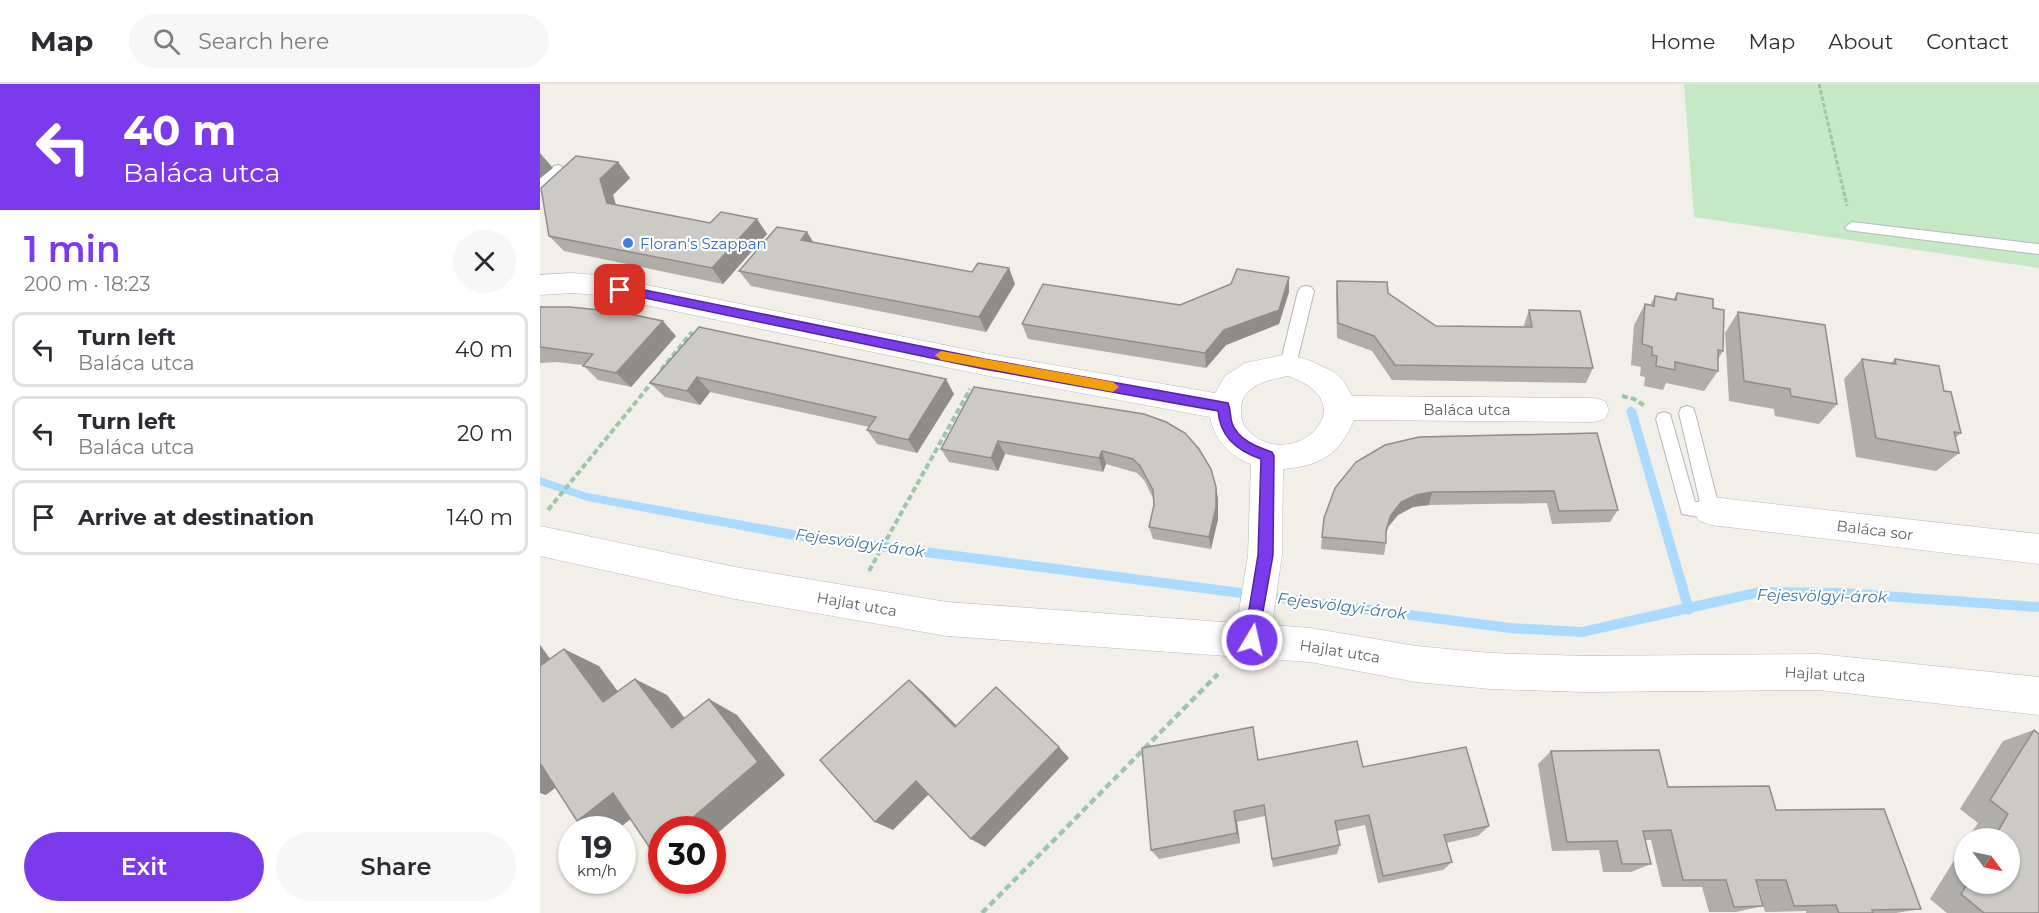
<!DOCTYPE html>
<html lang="en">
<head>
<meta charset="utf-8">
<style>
  :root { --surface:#fff; --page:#f7f7f7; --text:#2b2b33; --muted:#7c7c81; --line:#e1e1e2; --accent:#7c3aed }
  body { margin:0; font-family:Montserrat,sans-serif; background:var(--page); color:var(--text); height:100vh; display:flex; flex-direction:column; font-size:22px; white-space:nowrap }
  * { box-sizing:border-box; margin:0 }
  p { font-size:20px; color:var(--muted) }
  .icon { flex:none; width:33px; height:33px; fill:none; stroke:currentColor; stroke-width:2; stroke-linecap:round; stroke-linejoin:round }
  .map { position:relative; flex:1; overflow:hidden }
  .sheet { display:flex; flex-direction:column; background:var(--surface); width:540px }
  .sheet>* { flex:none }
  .guide { background:#7c3aed; color:#fff; overflow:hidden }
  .needle { width:39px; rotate:123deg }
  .fabs { position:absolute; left:1414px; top:744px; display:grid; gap:12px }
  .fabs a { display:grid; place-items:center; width:66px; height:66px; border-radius:50%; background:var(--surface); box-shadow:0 2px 4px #0004; font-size:30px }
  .speed { position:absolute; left:18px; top:732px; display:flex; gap:12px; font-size:30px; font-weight:700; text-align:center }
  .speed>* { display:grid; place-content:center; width:78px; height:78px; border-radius:50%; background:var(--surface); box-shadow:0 2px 4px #0004; line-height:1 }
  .speed small { font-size:15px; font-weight:400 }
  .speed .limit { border:9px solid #d22; background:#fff; color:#111 }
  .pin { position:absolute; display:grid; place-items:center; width:51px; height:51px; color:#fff; margin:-26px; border-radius:12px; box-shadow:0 3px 9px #0006 }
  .me { position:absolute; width:66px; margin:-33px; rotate:9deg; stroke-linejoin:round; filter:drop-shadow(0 0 4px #0008) }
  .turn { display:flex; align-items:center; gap:21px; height:126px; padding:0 24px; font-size:27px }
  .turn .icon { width:78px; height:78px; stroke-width:2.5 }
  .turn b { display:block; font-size:42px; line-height:51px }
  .round { display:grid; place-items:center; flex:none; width:63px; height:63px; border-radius:32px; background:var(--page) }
  .head { display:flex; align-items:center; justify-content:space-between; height:102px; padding:0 24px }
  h1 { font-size:36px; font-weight:600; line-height:45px; color:var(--accent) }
  .primary-button { display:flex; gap:12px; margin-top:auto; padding:12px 24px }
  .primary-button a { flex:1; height:69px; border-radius:36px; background:var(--accent); color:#fff; font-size:24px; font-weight:600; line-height:69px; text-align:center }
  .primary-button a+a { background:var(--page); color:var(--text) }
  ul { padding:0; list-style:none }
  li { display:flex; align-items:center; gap:18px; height:75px; margin:0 12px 9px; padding:0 12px; border:3px solid var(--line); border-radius:12px }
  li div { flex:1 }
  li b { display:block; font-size:22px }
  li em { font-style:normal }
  header { display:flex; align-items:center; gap:36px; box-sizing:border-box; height:84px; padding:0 30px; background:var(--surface); border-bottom:2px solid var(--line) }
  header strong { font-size:28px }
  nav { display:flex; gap:33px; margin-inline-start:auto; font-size:21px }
  .search { width:420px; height:54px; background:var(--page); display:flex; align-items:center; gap:15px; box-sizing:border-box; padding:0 21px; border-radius:33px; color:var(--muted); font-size:22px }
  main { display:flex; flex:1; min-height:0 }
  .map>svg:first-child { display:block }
  .green { fill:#c5e8c5 }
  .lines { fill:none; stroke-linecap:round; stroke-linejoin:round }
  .stream { fill:#aadaff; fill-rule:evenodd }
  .lane-casing { stroke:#b5b8bc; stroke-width:2 }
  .street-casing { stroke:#b5b8bc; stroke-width:1 }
  .path-far2 { stroke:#9cc7a9; stroke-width:3; stroke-dasharray:4.5 2; stroke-linecap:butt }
  .path-far1 { stroke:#9cc7a9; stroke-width:4; stroke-dasharray:6 3; stroke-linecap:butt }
  .path { stroke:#9cc7a9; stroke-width:4.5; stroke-dasharray:7 4; stroke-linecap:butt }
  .lane { fill:#fff; fill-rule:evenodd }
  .street { fill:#fff; fill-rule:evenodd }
  .wall { fill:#afaea9 }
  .shaded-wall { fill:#8f8d8a }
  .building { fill:#cccac5; stroke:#8f8d8a; stroke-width:1.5 }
  .route { fill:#7c3aed; stroke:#51269a; stroke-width:1.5 }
  .slow { fill:#f59e0b }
  .shop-dot { fill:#3f7fe0; stroke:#fff; stroke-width:2 }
  .labels { text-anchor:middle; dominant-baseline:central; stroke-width:4.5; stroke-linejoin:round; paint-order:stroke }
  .shop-label { font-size:15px; fill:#366cbe; stroke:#fff; text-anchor:start }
  .street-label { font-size:15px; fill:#5f6368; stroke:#fff }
  .water-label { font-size:16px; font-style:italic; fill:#4174aa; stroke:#fff }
</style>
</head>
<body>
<header>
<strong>Map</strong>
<div class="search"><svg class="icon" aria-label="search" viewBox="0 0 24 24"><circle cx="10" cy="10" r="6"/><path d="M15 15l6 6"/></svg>Search here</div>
<nav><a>Home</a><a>Map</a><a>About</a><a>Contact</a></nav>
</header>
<main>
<section class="sheet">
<div class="guide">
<div class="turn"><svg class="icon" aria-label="left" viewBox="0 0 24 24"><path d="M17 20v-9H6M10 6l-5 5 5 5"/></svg><div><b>40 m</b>Baláca utca</div></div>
</div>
<div class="head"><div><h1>1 min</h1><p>200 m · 18:23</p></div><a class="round"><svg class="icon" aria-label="close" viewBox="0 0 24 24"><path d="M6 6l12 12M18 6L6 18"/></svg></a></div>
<ul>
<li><svg class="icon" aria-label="left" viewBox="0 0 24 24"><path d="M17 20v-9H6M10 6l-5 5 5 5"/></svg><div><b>Turn left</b><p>Baláca utca</p></div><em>40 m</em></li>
<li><svg class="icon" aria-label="left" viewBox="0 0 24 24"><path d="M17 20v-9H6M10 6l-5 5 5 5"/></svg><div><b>Turn left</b><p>Baláca utca</p></div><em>20 m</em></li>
<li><svg class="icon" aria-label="arrive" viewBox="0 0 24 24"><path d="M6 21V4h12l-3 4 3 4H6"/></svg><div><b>Arrive at destination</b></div><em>140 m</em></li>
</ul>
<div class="primary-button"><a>Exit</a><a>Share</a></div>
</section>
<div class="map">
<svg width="1499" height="829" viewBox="0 0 1499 829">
  <rect width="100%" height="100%" fill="#f1efe8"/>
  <polygon class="green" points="1144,0 1499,0 1499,184 1154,133"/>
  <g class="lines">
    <polygon class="stream" points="1091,322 1096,326 1152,518 1220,503 1302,504 1499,518 1499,528 1302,514 1220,513 1154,528 1149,531 1146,530 1042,553 970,549 254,456 47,417 0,401 0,393 47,409 254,446 970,539 1042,543 1142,520 1086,326"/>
    <defs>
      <g id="lane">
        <polygon points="19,81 26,85 24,88 5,106 0,107 0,95 14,82"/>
        <polygon points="1312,138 1499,160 1499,170 1307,146 1305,143"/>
        <polygon points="766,202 771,203 774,207 756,281 754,285 748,287 742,285 740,281 758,207 761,203"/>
        <polygon points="1147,322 1153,324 1155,329 1180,427 1177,433 1171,435 1142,430 1116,335 1118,330 1124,328 1130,330 1155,418 1160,418 1139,329 1141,324"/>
      </g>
      <g id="street">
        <path d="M32,189L57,191L444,269L675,309L685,292L705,279L748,270L771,277L794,288L803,296L812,312L1054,314L1065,317L1069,326L1065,335L1054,338L814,336C799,371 780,382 743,385L742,471L732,541L770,544L876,562L950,569L1044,572L1279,570L1499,593V631L1279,606L1044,608L950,605L876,598L770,578L407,552L195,515L0,472V442L195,483L407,518L697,539L708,471L711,380C690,373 674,355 670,333L444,291L57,211L32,209L0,211V191ZM748,292C828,319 755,387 712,350C703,343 701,337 701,326C701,301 728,296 748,292Z"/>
        <polygon points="1171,413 1499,450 1499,480 1171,441 1159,437 1154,427 1159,417"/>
      </g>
    </defs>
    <use href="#lane" class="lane-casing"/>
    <use href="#street" class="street-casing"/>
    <polyline class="path-far2" points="1279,0 1307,122"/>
    <g class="path-far1">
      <polyline points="121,286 152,248"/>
      <polyline points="1082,312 1094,315 1105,322"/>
      <polyline points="8,426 113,297"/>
      <polyline points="329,487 430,305"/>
    </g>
    <polyline class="path" points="442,829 678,590"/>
    <use href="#lane" class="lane"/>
    <use href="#street" class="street"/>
  </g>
  <g class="wall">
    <polygon points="78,78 90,94 73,111 76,121 170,139 217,135 227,150 183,200 24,167 9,152"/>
    <polygon points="273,158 432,188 475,200 446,248 211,202 199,187"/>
    <polygon points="749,193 749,208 739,240 686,261 666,284 488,255 482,240 640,221"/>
    <polygon points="797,197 848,209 896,242 984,243 984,241 989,226 1053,284 1046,299 852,296 832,267 797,254 796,212"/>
    <polygon points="1137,209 1173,224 1183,267 1178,275 1178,287 1164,307 1126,299 1123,306 1104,302 1105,293 1100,292 1101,283 1091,281 1094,241 1105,220 1110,221 1115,212 1133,216"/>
    <polygon points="0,223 136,252 91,303 58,296 43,281 16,278 0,279"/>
    <polygon points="1198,228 1297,320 1279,340 1235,332 1234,325 1189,317 1185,249"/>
    <polygon points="159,243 414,310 377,369 337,360 327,346 329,343 170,308 160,321 125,313 110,299"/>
    <polygon points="1322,275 1351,279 1355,275 1404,307 1421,349 1415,354 1419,369 1396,387 1316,373 1304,295"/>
    <polygon points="434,303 676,403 678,416 678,435 671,465 613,455 609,443 614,421 613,414 604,396 597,389 566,380 563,388 465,370 458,387 409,378 401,365"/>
    <polygon points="879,353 1078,426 1070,438 1012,440 1007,419 889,421 873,423 858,431 848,443 846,450 846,459 844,471 781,465 782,453"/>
    <polygon points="1494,646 1499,829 1407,829 1390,815 1425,759 1425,800 1470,800 1470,754 1428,754 1438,739 1420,725 1463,657"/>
    <polygon points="1011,667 1128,703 1236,726 1381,825 1356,829 1266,829 1266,827 1225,828 1219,803 1218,803 1223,822 1196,828 1169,828 1162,803 1122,803 1111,756 1105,756 1111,780 1091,788 1063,788 1059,766 1012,767 998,680"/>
    <polygon points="718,676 823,683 949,742 938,752 906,759 912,778 903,786 838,799 825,741 797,747 800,761 797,770 733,783 725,732 697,738 700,759 619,775 611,766"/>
  </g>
  <g class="shaded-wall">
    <polygon points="0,69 13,84 0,94"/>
    <polygon points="78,78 90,94 73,111 80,135 67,119 60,95"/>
    <polygon points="217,135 227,150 183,200 172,184"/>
    <polygon points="267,148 277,164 261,156"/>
    <polygon points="469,184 475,200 446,248 439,233"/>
    <polygon points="749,193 749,208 739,240 686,261 666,284 665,269 684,246"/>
    <polygon points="123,237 136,252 91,303 76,289"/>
    <polygon points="157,293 170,308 160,321 147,307"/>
    <polygon points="406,295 414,310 377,369 368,356"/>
    <polygon points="458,357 465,370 458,387 451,374"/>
    <polygon points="562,367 566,380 563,388 559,374"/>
    <polygon points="676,403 678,416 678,435 671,465 669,453"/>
    <polygon points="892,408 889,421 873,423 858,431 848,443 843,458 846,446 851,431 861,418 876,411"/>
    <polygon points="0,561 1,562 30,603 0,589"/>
    <polygon points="24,565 59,582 97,633 63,618"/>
    <polygon points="95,595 127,611 163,658 132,644"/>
    <polygon points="369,596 384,609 429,654 415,643"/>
    <polygon points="169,615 197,631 245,691 172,754 172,746 138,746"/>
    <polygon points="519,663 529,674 445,763 431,755"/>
    <polygon points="0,676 36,688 6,711 0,709"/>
    <polygon points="376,697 392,707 353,746 335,738"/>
    <polygon points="73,709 108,721 77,746 70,746 37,737"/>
    <polygon points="694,727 697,738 700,759 697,749"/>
    <polygon points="122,759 122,769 112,767"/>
  </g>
  <g class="building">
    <polygon points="36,72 78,78 60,95 67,119 170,139 181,128 217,135 172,184 9,152 1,104"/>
    <polygon points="237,143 267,148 261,156 432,188 438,179 469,184 439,233 199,187"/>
    <polygon points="697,185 749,193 739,226 684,246 665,269 482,240 503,200 640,221 691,200"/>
    <polygon points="797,197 847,198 848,209 896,242 992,243 989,226 1040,227 1053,284 855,281 834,252 798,239"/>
    <polygon points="1137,209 1173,215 1173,224 1184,226 1183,267 1178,266 1178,287 1135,278 1135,286 1116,282 1117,272 1112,271 1112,263 1102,260 1105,220 1114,222 1115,212 1136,216"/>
    <polygon points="0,223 30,223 80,228 123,237 76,289 43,282 53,270 0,263"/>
    <polygon points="1198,228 1285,241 1297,320 1251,312 1250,305 1204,297"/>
    <polygon points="159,243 406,295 368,356 327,346 336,333 157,293 147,307 110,299"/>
    <polygon points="1322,275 1356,280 1355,275 1399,282 1404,307 1411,308 1421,349 1414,348 1419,369 1336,354"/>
    <polygon points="434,303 604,330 626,338 645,349 659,365 671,385 676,403 676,423 669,453 609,443 614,421 613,406 600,382 593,375 562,367 559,374 458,357 451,374 401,365"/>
    <polygon points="1057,349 1078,426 1019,427 1014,407 892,408 876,411 861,418 851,431 846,446 846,459 782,453 784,434 795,404 816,378 845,361 879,353"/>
    <polygon points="24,565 63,618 95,595 132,644 169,615 218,678 138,746 122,746 122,759 112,767 73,709 37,737 0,679 0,582"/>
    <polygon points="369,596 415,643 456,603 519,663 431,755 376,697 335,738 280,676"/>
    <polygon points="713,643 718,676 817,657 823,683 926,663 949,742 904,751 912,778 843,792 829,731 795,737 800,761 732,775 724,721 694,727 697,749 611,766 602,664"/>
    <polygon points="1494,646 1499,650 1499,829 1444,829 1421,810 1427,800 1470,800 1470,754 1454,754 1468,730 1450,716"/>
    <polygon points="1119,666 1128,703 1229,702 1236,726 1344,725 1381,825 1332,826 1333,829 1299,829 1296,821 1254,822 1246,796 1216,796 1223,822 1194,823 1186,796 1143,796 1131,746 1103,747 1111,780 1082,780 1077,757 1027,758 1011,667"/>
  </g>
  <path class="route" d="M80,201L444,275L688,319C691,326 690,333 692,339C698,356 717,363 732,368L734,372L733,471L717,561L712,563L706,561L704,556L718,471L721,375C697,367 680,353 678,327L444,285L76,208V203Z"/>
  <polygon class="slow" points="401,267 573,298 579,303 573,308 401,276 395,271"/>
  <circle class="shop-dot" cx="88" cy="159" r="6"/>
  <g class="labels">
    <g class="shop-label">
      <text x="100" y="159">Floran's Szappan</text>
    </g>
    <g class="street-label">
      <text x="927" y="325">Baláca utca</text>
      <text transform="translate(1335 446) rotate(7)">Baláca sor</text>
      <text transform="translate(317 520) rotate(10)">Hajlat utca</text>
      <text transform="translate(800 567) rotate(9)">Hajlat utca</text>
      <text transform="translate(1285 590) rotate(3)">Hajlat utca</text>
    </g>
    <g class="water-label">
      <text transform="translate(320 459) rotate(8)">Fejesvölgyi-árok</text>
      <text transform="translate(1282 512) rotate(1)">Fejesvölgyi-árok</text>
      <text transform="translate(802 522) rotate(7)">Fejesvölgyi-árok</text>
    </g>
  </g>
</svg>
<div class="fabs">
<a><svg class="needle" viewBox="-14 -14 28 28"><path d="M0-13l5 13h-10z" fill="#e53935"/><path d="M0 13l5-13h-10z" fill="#7c7c81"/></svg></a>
</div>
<div class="speed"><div>19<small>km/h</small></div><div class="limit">30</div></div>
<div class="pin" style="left:80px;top:206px;background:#d93025"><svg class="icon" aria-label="arrive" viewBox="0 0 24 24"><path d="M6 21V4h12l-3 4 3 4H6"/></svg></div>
<svg class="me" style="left:712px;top:556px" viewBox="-20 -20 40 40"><circle r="17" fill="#7c3aed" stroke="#fff" stroke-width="3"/><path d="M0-11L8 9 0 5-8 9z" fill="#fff"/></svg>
</div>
</main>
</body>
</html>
